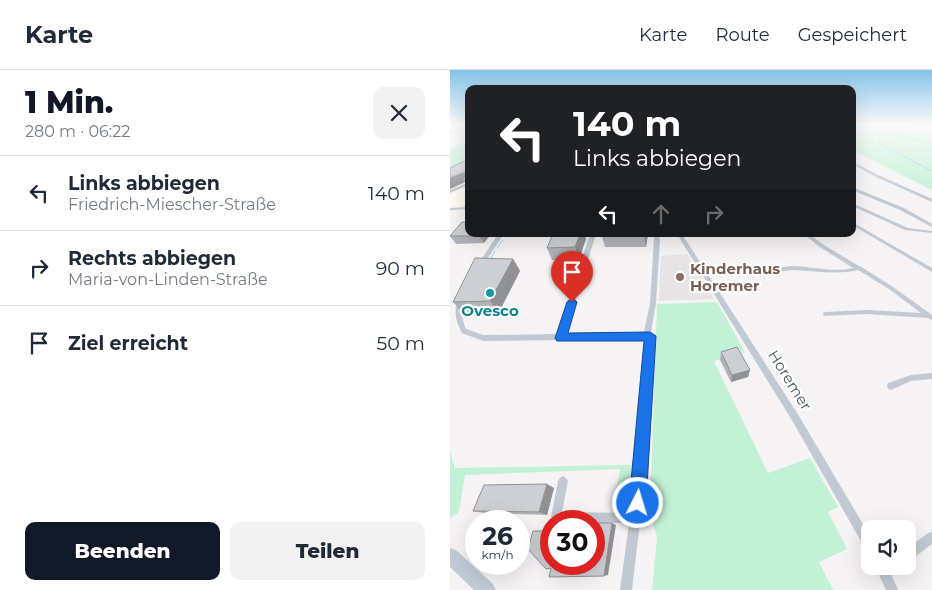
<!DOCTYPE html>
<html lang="de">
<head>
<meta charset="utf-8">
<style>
  :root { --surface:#fff; --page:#f2f2f3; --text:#1f2937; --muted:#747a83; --line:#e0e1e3; --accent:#111827 }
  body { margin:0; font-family:Montserrat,sans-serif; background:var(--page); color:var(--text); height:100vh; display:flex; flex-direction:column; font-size:19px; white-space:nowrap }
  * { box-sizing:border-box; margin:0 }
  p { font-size:16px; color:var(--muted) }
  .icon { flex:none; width:28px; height:28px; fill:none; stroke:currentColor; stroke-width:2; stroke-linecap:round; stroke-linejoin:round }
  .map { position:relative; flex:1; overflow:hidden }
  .details { display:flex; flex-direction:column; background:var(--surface); width:450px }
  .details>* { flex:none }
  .hud { position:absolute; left:15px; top:15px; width:391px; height:152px; border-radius:10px; box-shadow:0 5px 20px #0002; background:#202124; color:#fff; overflow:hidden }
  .fabs { position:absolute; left:411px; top:450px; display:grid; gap:10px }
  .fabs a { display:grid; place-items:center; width:55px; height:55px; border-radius:10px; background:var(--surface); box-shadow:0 5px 20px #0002; font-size:25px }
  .speed { position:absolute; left:15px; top:440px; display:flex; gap:10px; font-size:25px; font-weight:700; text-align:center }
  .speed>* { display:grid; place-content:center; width:65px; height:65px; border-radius:50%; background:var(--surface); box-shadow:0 5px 20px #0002; line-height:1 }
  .speed small { font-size:12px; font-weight:400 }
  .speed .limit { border:8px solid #d22; background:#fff; color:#111 }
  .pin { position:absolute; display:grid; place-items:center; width:42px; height:42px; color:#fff; margin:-51px -21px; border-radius:50% 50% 50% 0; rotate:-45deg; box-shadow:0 0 5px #0007 }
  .pin .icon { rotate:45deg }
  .me { position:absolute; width:55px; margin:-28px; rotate:5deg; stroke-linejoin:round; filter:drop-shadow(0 0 4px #0008) }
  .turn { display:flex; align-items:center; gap:18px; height:105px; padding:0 25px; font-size:22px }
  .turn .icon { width:65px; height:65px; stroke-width:2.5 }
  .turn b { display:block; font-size:35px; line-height:42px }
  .lanes { display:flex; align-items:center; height:48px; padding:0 25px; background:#0003; justify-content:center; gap:25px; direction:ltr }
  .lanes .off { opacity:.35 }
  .round { display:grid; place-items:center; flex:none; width:52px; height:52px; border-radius:10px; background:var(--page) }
  .summary { display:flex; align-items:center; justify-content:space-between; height:85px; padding:0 25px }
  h1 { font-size:30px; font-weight:800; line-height:38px; color:var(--accent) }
  .action { display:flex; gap:10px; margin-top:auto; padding:10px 25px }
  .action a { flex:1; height:58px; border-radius:10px; background:var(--accent); color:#fff; font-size:20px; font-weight:800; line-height:58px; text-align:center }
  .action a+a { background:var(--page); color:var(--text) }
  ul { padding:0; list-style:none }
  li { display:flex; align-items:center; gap:15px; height:75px; padding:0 25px; border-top:1px solid var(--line) }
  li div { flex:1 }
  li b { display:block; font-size:19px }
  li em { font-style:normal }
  header { display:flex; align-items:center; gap:30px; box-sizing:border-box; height:70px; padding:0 25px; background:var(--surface); border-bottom:1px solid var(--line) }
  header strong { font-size:24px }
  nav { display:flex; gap:28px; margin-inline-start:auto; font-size:18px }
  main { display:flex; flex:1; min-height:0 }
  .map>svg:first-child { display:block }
  .commercial { fill:#fdf9ef }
  .education { fill:#e6e4e5 }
  .green { fill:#c3f1d5 }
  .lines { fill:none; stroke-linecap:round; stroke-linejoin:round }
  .stream { stroke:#90daee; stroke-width:1 }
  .street { fill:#c1cad2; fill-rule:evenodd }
  .secondary { fill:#c1cbd6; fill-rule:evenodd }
  .wall { fill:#b0b2b7 }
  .shaded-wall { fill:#909195 }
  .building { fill:#cdcfd5; stroke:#909195 }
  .route { fill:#1a73e8; stroke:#114b97 }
  .education-dot { fill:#8d6e63; stroke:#fff; stroke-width:2 }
  .culture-dot { fill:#0f9aa8; stroke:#fff; stroke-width:2 }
  .labels { text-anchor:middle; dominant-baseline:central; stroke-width:4.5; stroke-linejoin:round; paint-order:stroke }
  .education-label { font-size:15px; font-weight:bold; fill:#785e54; stroke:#fff; text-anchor:start }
  .culture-label { font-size:15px; font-weight:bold; fill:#0d838f; stroke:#fff }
  .street-label { font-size:15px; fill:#4a5661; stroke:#fff }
</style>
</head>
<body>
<header>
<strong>Karte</strong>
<nav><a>Karte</a><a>Route</a><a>Gespeichert</a></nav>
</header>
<main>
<section class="details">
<div class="summary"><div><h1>1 Min.</h1><p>280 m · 06:22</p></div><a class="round"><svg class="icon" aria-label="close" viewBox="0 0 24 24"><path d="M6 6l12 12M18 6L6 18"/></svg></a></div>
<ul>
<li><svg class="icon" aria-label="left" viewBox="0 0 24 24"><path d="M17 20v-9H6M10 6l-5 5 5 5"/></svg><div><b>Links abbiegen</b><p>Friedrich-Miescher-Straße</p></div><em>140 m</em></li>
<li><svg class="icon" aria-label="right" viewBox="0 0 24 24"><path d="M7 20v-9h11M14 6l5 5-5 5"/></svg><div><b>Rechts abbiegen</b><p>Maria-von-Linden-Straße</p></div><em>90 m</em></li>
<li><svg class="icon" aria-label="arrive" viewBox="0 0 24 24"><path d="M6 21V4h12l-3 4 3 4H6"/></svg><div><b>Ziel erreicht</b></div><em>50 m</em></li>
</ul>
<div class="action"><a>Beenden</a><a>Teilen</a></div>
</section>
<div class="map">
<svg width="482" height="520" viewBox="0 0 482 520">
  <rect width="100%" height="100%" fill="#f5f3f3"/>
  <polygon class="commercial" points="19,89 19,139 0,140 0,99"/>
  <polygon class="education" points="237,184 264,229 209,231 211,186"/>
  <g class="green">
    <polygon points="403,54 423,54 424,56 444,58 441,54 482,54 470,57 454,54 460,60 482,64 482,120 408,83 403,84"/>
    <polygon points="19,70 19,88 0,98 0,78"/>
    <polygon points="267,232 295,282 264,291 318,403 360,388 388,437 378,442 397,479 369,492 383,520 202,520 207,468 200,440 207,234"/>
    <polygon points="0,381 5,398 184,395 179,426 172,435 164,436 170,399 15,405 9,442 0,448"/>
  </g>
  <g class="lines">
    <g class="stream">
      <polyline points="417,54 430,67"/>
      <polyline points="429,64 449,65 472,71"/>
      <polyline points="429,68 428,72 433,76 482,101"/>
      <polyline points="47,178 53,170"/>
      <polyline points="40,190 45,181"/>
    </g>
    <g class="street">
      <polygon points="19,55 19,57 0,64 0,62"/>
      <polygon points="402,91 426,104 482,129 482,132 424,106 402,94"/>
      <polygon points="19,112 19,115 0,123 0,120"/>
      <polygon points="402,117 454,138 482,154 482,157 450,140 402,120"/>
      <polygon points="402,133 458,158 482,161 482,163 455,160 402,136"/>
      <polygon points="19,137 19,139 0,140 0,138"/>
      <polygon points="402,152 482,198 482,202 402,155"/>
      <polygon points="48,164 54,164 32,197 28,197 27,196"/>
      <path d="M140,164H146L115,264L194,263V262L200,233L204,169L203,164H207L210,169L206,233L201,262L203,266L194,419L182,520H170L179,453H144V451H104L101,447L108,411L110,408L113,406L116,408L118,411L112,442L181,443L184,419L196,269L33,271L12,263C6,252 1,235 12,227L15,229C11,240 11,248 16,259L33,265L108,264Z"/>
      <polygon points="227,164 232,164 349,346 420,466 420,482 416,480 343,352"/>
      <path d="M331,164H359L374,175L409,196L412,197L413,198L443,217L482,245V250L478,248L416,244L374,246L373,244L374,242H376L416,240L471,243L439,219L408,200C387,205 366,201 344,200C335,200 326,203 317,203V201C325,199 332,197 340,196C361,196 383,203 403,198L370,177L356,166H334Z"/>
      <polygon points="482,303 482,309 461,311 441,320 438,319 437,316 438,313 461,305"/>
      <polygon points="482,462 482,474 462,489 458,490 458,478 478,463"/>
      <polygon points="425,496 449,496 447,500 442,506 448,520 436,520"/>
    </g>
    <polygon class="secondary" points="0,478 6,480 43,514 46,520 24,520 0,497"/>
  </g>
  <g class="wall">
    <polygon points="19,89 19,118 18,118 15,112 0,119 0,98"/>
    <polygon points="19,164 41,164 34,173 6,174 0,166"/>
    <polygon points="103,164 134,164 136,169 129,189 102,190 97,178"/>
    <polygon points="152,164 198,164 196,177 155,177 152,166"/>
    <polygon points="63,189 70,201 49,242 13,243 3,232"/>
    <polygon points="271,282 298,307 281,312 270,290"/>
    <polygon points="104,418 97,445 34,443 23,441"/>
  </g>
  <g class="shaded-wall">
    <polygon points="15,102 19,109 13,109 15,112 0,119 0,108"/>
    <polygon points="30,164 41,164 34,173 29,166"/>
    <polygon points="130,164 134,164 136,169 129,189 125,177"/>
    <polygon points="194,164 198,164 196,177 194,165"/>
    <polygon points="63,189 70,201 49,242 40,231"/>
    <polygon points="300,300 298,307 281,312 282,305"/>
    <polygon points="97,414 104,418 97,445 89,442"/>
    <polygon points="162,453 166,455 158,505 154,506"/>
  </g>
  <g class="building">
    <polygon points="19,89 19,99 16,100 19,101 19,110 13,109 16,106 15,102 0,108 0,98"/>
    <polygon points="12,152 19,152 19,164 30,164 29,166 0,166"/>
    <polygon points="103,164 130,164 125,177 97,178"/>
    <polygon points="152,164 194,164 194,165 152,166"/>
    <polygon points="25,188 63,189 40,231 3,232"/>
    <polygon points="287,277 300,300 282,305 271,282"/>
    <polygon points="97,414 89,442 23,441 34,415"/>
    <polygon points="144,453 162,453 154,506 99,507 101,498 96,499 78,479 83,461 101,461 101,459 101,494 144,494"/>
  </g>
  <linearGradient id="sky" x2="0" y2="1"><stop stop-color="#85c3ea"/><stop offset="0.43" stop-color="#fafafa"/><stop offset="1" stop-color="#fafafa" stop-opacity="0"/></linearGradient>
  <rect width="482" height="126" fill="url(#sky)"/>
  <polygon class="route" points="122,228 127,232 118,263 200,262 206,266 196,433 194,439 188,442 182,439 179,433 194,271 107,271 105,268 117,232"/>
  <circle class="education-dot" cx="230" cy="207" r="5"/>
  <circle class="culture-dot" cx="40" cy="223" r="5"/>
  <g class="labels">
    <g class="education-label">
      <text x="240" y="198">Kinderhaus<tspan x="240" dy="17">Horemer</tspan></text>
    </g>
    <g class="culture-label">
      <text x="40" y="240">Ovesco</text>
    </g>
    <g class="street-label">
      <text transform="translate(340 310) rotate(58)">Horemer</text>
    </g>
  </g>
</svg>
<div class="fabs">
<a><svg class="icon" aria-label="sound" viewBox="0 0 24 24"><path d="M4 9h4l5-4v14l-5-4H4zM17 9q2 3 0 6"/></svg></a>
</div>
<div class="speed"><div>26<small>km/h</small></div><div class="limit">30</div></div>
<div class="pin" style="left:122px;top:232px;background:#d93025"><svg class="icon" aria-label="arrive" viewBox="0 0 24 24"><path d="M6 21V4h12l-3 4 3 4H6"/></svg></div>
<svg class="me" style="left:188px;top:433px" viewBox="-20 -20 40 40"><circle r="17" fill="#1a73e8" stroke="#fff" stroke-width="3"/><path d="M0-11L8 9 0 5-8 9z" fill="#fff"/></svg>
<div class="hud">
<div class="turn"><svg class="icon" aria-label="left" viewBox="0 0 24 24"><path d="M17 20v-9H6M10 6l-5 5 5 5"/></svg><div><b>140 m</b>Links abbiegen</div></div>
<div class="lanes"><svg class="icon" aria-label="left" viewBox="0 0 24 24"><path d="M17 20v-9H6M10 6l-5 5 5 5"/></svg><svg class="icon off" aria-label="ahead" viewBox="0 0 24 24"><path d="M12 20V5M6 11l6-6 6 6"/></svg><svg class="icon off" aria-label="right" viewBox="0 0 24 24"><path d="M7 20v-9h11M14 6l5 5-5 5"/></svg></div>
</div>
</div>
</main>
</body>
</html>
